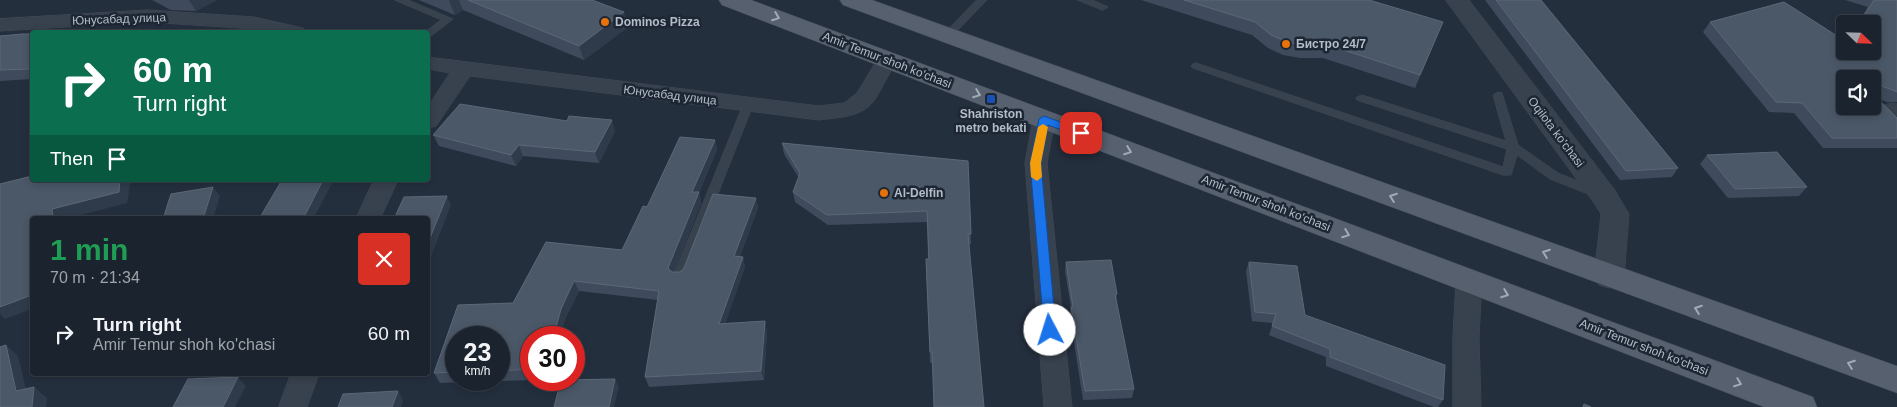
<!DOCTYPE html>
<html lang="en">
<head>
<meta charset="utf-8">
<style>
  :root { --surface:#1b232e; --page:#242b36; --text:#f1f3f6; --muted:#a0a4aa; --line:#39404a }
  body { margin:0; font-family:Arial,sans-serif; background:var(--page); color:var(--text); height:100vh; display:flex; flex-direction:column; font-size:19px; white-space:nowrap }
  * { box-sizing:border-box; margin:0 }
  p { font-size:16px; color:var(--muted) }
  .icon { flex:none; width:28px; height:28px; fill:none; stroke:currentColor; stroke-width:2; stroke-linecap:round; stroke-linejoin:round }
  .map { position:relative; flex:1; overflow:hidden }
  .side { position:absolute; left:30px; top:216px; width:400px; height:160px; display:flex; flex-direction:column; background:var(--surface); border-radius:5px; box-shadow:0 2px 8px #0003,0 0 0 1px var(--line) }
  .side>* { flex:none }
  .guide { position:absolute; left:30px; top:30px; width:400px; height:152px; border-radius:5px; box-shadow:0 2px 8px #0003,0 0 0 1px var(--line); background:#0b6e4f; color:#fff; overflow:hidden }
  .needle { width:32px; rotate:113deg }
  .controls { position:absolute; left:1836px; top:15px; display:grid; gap:10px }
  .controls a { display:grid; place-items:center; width:45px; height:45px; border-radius:5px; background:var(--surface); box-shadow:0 2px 8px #0003,0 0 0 1px var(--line); font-size:25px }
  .speed { position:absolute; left:445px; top:326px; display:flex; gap:10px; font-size:25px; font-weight:700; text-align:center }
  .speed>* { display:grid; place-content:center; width:65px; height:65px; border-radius:50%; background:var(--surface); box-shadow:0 2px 8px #0003,0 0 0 1px var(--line); line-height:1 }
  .speed small { font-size:12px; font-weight:400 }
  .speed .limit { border:8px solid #d22; background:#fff; color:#111 }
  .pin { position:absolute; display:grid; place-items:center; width:42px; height:42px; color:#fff; margin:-21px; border-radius:10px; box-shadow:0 2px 8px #0006 }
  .me { position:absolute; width:55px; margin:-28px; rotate:355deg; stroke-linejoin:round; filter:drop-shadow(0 0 4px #0008) }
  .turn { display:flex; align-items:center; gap:18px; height:105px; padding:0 20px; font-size:22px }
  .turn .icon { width:65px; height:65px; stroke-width:2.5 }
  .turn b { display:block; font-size:35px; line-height:42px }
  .then { display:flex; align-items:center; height:48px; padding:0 20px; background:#0003; gap:10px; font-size:19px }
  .round { display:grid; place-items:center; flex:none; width:52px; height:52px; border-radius:5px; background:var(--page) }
  .headline { display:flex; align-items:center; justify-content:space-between; height:85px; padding:0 20px }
  h1 { font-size:30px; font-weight:600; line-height:38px; color:#1e9e55 }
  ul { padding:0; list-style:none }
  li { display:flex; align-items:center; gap:15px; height:65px; padding:0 20px }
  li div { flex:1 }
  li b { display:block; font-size:19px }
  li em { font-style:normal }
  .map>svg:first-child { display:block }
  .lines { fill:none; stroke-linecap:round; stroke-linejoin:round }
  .service-casing { stroke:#414a57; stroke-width:1 }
  .minor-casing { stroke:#414a57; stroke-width:1 }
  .tertiary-casing { stroke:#414a57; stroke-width:1 }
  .primary-casing { stroke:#414a57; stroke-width:1 }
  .service { fill:#38414e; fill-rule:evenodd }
  .minor { fill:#38414e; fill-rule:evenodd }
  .tertiary { fill:#38414e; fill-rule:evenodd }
  .primary { fill:#56606e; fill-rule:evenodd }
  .wall { fill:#3f4b5c; fill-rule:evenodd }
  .shaded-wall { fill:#2f3b4b }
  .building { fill:#4b5868; stroke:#5c6777 }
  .oneway { stroke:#a1aab7 }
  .route { fill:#1a73e8; stroke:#114b97 }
  .slow { fill:#f59e0b }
  .food-dot { fill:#e8710a; stroke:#1d2633; stroke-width:2 }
  .transit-dot { fill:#1a4fb4; stroke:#1d2633; stroke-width:2 }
  .labels { text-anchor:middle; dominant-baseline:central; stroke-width:5; stroke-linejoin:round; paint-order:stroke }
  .street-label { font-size:12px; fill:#b4bcc9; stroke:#1d2633 }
  .poi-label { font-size:12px; font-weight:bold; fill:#b4bcc9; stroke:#1d2633; text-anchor:start }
</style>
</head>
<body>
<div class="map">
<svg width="1897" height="407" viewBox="0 0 1897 407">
  <rect width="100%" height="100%" fill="#242f3e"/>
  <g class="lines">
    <defs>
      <g id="service">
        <polygon points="395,0 408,0 453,19 431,36 428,37 428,32 425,32 441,20"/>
        <polygon points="977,0 987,0 951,37 945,37 945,33"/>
        <polygon points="1078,0 1092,0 1108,7 1103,10"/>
        <polygon points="1196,63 1503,167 1507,149 1357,100 1356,98 1361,95 1365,96 1506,141 1493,95 1498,92 1502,93 1518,145 1558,173 1600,190 1602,193 1596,197 1550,179 1517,155 1511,175 1503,175 1193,68 1191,66 1193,64"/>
        <polygon points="748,102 753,105 685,277 683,280 675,280 673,277 743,105"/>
      </g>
      <g id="minor">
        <polygon points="148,10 254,17 303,28 306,32 270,32 254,29 148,22 0,31 0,19"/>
        <path d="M887,54L894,55L897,60L876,98C863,118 840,117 819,120L470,76L436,126L428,128V106L450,73L428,69V57L819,106L844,103L857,93L880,55Z"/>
        <polygon points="1893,103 1897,104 1897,120 1889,118 1882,110 1885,105"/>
        <polygon points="1044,112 1052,114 1055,119 1047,163 1072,407 1044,407 1025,163 1033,119 1036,114"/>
        <polygon points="374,180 398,180 380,219 356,219"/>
        <polygon points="1469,270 1478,273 1482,280 1479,337 1481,407 1453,407 1453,337 1456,280 1460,273"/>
        <polygon points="291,374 319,374 307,407 279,407"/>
      </g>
      <polygon id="tertiary" points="1446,0 1469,0 1614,189 1629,214 1624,277 1619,285 1609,288 1599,285 1594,277 1601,214 1594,203"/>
      <g id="primary">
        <polygon points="719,0 751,0 1813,397 1817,407 1764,407 722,5"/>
        <polygon points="840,0 872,0 1897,366 1897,393 843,5"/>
      </g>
    </defs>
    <use href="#service" class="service-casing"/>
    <use href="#minor" class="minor-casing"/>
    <use href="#tertiary" class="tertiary-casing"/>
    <use href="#primary" class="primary-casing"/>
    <use href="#service" class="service"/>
    <use href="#minor" class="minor"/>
    <use href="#tertiary" class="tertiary"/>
    <use href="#primary" class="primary"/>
  </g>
  <g class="wall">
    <polygon points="152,0 217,0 196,11 171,10"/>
    <polygon points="419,0 592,0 628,27 584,60 463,10 455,15"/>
    <polygon points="1141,0 1369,0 1443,22 1415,88 1323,58 1300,58 1283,55 1268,48 1252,35"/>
    <polygon points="1485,0 1541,0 1678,168 1672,177 1620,180"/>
    <path d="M1845,0H1897V102H1887L1877,98L1897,118V148H1823L1794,113L1769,112L1703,32L1710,22L1845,51L1872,24H1857L1868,7ZM1845,79H1872V106Z"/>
    <polygon points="32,34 32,79 0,81 0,36"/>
    <polygon points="567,121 615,131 599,163 523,156 516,166 439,146 433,135"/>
    <path d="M680,137L715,140L717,150L699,193L701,203L674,272H680L684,268L713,194L756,198L758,208L740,256L743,257L745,267L725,323L765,321L767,332L764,380L649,387L645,377L658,300L579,291L565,319L560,338H531V380L440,383L434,373L458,305L513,303L546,242L622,250L643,206L647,207ZM456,338H499V380H456Z"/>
    <polygon points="782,143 968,161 971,244 969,245 932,363 930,363 926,269 928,259 927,222 828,225 795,202 793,192 799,178 784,154"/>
    <polygon points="1707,155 1807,187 1799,196 1728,198 1700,164"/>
    <polygon points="1066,262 1117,294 1116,300 1134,389 1132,398 1083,400 1070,316 1071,307 1065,271"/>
    <polygon points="1249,262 1305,315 1443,400 1438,407 1434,407 1326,366 1326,357 1269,335 1273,323 1252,321 1246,271"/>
  </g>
  <g class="shaded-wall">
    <polygon points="189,0 217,0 196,11"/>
    <polygon points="450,0 459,0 463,10 455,15 449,1"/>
    <polygon points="624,12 628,27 584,60 579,46"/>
    <polygon points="612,120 615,131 599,163 595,152"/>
    <polygon points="715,140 717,150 699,193 701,203 671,278 668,268 692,192"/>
    <polygon points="519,145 523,156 516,166 511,155"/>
    <polygon points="120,180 131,180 127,203 66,219 53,219 52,209"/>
    <polygon points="323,180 334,180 313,219 303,219"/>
    <polygon points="213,187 220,196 213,219 203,219"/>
    <polygon points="447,196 451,205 428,264 428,243"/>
    <polygon points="756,198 758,208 736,266 734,256"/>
    <polygon points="743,257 745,267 722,334 719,324"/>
    <polygon points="574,281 579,291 565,319 560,338 553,338 561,309"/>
    <polygon points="32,295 32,309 5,319 0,314 0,307"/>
    <polygon points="765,321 767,332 764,380 761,371"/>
    <polygon points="6,345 18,356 29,402 16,391"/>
    <polygon points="238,377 246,386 235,407 223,407"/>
    <polygon points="615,379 619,387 614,407 609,407"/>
    <polygon points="34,387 47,398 46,407 32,407"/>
    <polygon points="398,391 403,400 401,407 392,407"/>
  </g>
  <g class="building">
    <polygon points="468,0 592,0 624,12 579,46"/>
    <polygon points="1184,0 1369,0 1443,22 1420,75 1328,45 1304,45 1287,42 1271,35 1255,22"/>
    <polygon points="1496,0 1541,0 1678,168 1626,171"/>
    <polygon points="1874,0 1897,0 1897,92 1872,82 1872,79 1865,79 1854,73 1859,79 1845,79 1845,106 1872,106 1872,93 1897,118 1897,138 1832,138 1802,103 1776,102 1710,22 1784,2 1845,41 1845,51 1872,51 1872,24 1858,24"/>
    <polygon points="107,31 122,32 65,32"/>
    <polygon points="22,34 32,34 32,69 0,70 0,36"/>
    <polygon points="460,104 567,121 569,116 612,120 595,152 519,145 511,155 433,135"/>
    <polygon points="680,137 715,140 692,192 699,192 668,268 672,272 680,272 684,268 713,194 756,198 734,256 743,257 719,324 765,321 761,371 645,377 659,291 574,281 561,309 553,338 531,338 531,369 499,371 499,338 456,338 456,372 434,373 458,305 513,303 546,242 622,250 643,206 647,207"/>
    <polygon points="782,143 968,161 971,234 968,234 984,407 934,407 932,352 930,352 926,259 929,259 927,211 827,215 793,192 800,173"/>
    <polygon points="1777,152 1807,187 1735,189 1707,155"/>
    <polygon points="32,176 32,180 120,180 119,192 52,209 53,219 32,219 32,295 0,307 0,184"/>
    <polygon points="282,180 323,180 303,219 259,219"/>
    <polygon points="213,187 203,219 163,219 171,194"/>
    <polygon points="447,196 428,243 428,219 394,219 404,197"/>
    <polygon points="1111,260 1117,294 1115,294 1134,389 1085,391 1071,307 1073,307 1066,262"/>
    <polygon points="1249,262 1297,266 1305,315 1445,365 1443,400 1330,357 1330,349 1272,326 1276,314 1255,312"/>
    <polygon points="6,345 16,391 34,387 32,407 0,407 0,347"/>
    <polygon points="238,377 223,407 173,407 188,379"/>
    <polygon points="615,379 609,407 554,407 561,380"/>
    <polygon points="398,391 392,407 338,407 343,394"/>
    <polygon points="1584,404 1591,407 1583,407"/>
  </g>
  <defs><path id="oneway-chevron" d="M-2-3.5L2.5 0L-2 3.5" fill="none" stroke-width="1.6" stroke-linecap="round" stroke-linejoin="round" transform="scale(1.25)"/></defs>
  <g class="oneway">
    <use href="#oneway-chevron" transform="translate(776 17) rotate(21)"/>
    <use href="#oneway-chevron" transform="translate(977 94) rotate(21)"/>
    <use href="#oneway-chevron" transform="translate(1128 151) rotate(21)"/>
    <use href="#oneway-chevron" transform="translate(1393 197) rotate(-160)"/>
    <use href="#oneway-chevron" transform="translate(1346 234) rotate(21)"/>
    <use href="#oneway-chevron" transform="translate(1546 253) rotate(-160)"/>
    <use href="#oneway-chevron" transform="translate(1505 294) rotate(21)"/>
    <use href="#oneway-chevron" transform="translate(1698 309) rotate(-160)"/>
    <use href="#oneway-chevron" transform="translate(1851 364) rotate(-160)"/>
    <use href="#oneway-chevron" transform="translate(1738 383) rotate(21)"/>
  </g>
  <polygon class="route" points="1044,116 1085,131 1086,133 1081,137 1048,125 1041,163 1056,330 1054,334 1045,334 1044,330 1030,163 1039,119"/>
  <polygon class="slow" points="1043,124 1048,127 1041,163 1042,177 1037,181 1031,177 1030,163 1038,127"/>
  <g class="food-dot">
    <circle cx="605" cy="22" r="5"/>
    <circle cx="1286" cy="44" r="5"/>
    <circle cx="884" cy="193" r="5"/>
  </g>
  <rect class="transit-dot" x="986" y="94" width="10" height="10" rx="2.5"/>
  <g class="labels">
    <g class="street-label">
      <text transform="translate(119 19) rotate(-2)">Юнусабад улица</text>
      <text transform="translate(887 60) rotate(21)">Amir Temur shoh ko'chasi</text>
      <text transform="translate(670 95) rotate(7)">Юнусабад улица</text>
      <text transform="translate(1556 132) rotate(53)">Oqilota ko'chasi</text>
      <text transform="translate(1266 203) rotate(21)">Amir Temur shoh ko'chasi</text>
      <text transform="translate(1644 347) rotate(21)">Amir Temur shoh ko'chasi</text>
    </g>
    <g class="poi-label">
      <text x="615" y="22">Dominos Pizza</text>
      <text x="1296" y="44">Бистро 24/7</text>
      <text x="991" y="114" text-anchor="middle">Shahriston<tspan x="991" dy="14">metro bekati</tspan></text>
      <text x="894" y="193">Al-Delfin</text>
    </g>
  </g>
</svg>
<div class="controls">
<a><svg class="needle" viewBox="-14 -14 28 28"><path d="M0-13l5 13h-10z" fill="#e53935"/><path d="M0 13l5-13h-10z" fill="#a0a4aa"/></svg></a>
<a><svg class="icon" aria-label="sound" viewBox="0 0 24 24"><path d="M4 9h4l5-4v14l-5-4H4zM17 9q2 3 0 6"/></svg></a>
</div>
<div class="speed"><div>23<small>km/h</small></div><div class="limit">30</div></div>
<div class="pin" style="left:1081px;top:133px;background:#d93025"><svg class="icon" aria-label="arrive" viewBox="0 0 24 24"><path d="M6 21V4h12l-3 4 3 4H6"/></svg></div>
<svg class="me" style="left:1050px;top:330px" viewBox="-20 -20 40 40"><circle r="19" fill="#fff"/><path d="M0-13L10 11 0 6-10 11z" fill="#1a73e8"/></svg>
<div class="guide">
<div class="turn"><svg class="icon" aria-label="right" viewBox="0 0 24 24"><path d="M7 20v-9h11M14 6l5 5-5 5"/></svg><div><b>60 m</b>Turn right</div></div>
<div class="then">Then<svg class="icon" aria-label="arrive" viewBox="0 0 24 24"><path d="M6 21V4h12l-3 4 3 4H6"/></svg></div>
</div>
<section class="side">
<div class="headline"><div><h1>1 min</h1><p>70 m · 21:34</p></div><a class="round" style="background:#d93025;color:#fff"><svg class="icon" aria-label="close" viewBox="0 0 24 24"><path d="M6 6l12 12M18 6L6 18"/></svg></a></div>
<ul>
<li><svg class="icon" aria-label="right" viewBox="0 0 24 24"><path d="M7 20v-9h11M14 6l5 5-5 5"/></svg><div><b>Turn right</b><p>Amir Temur shoh ko'chasi</p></div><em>60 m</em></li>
</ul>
</section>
</div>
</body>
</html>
